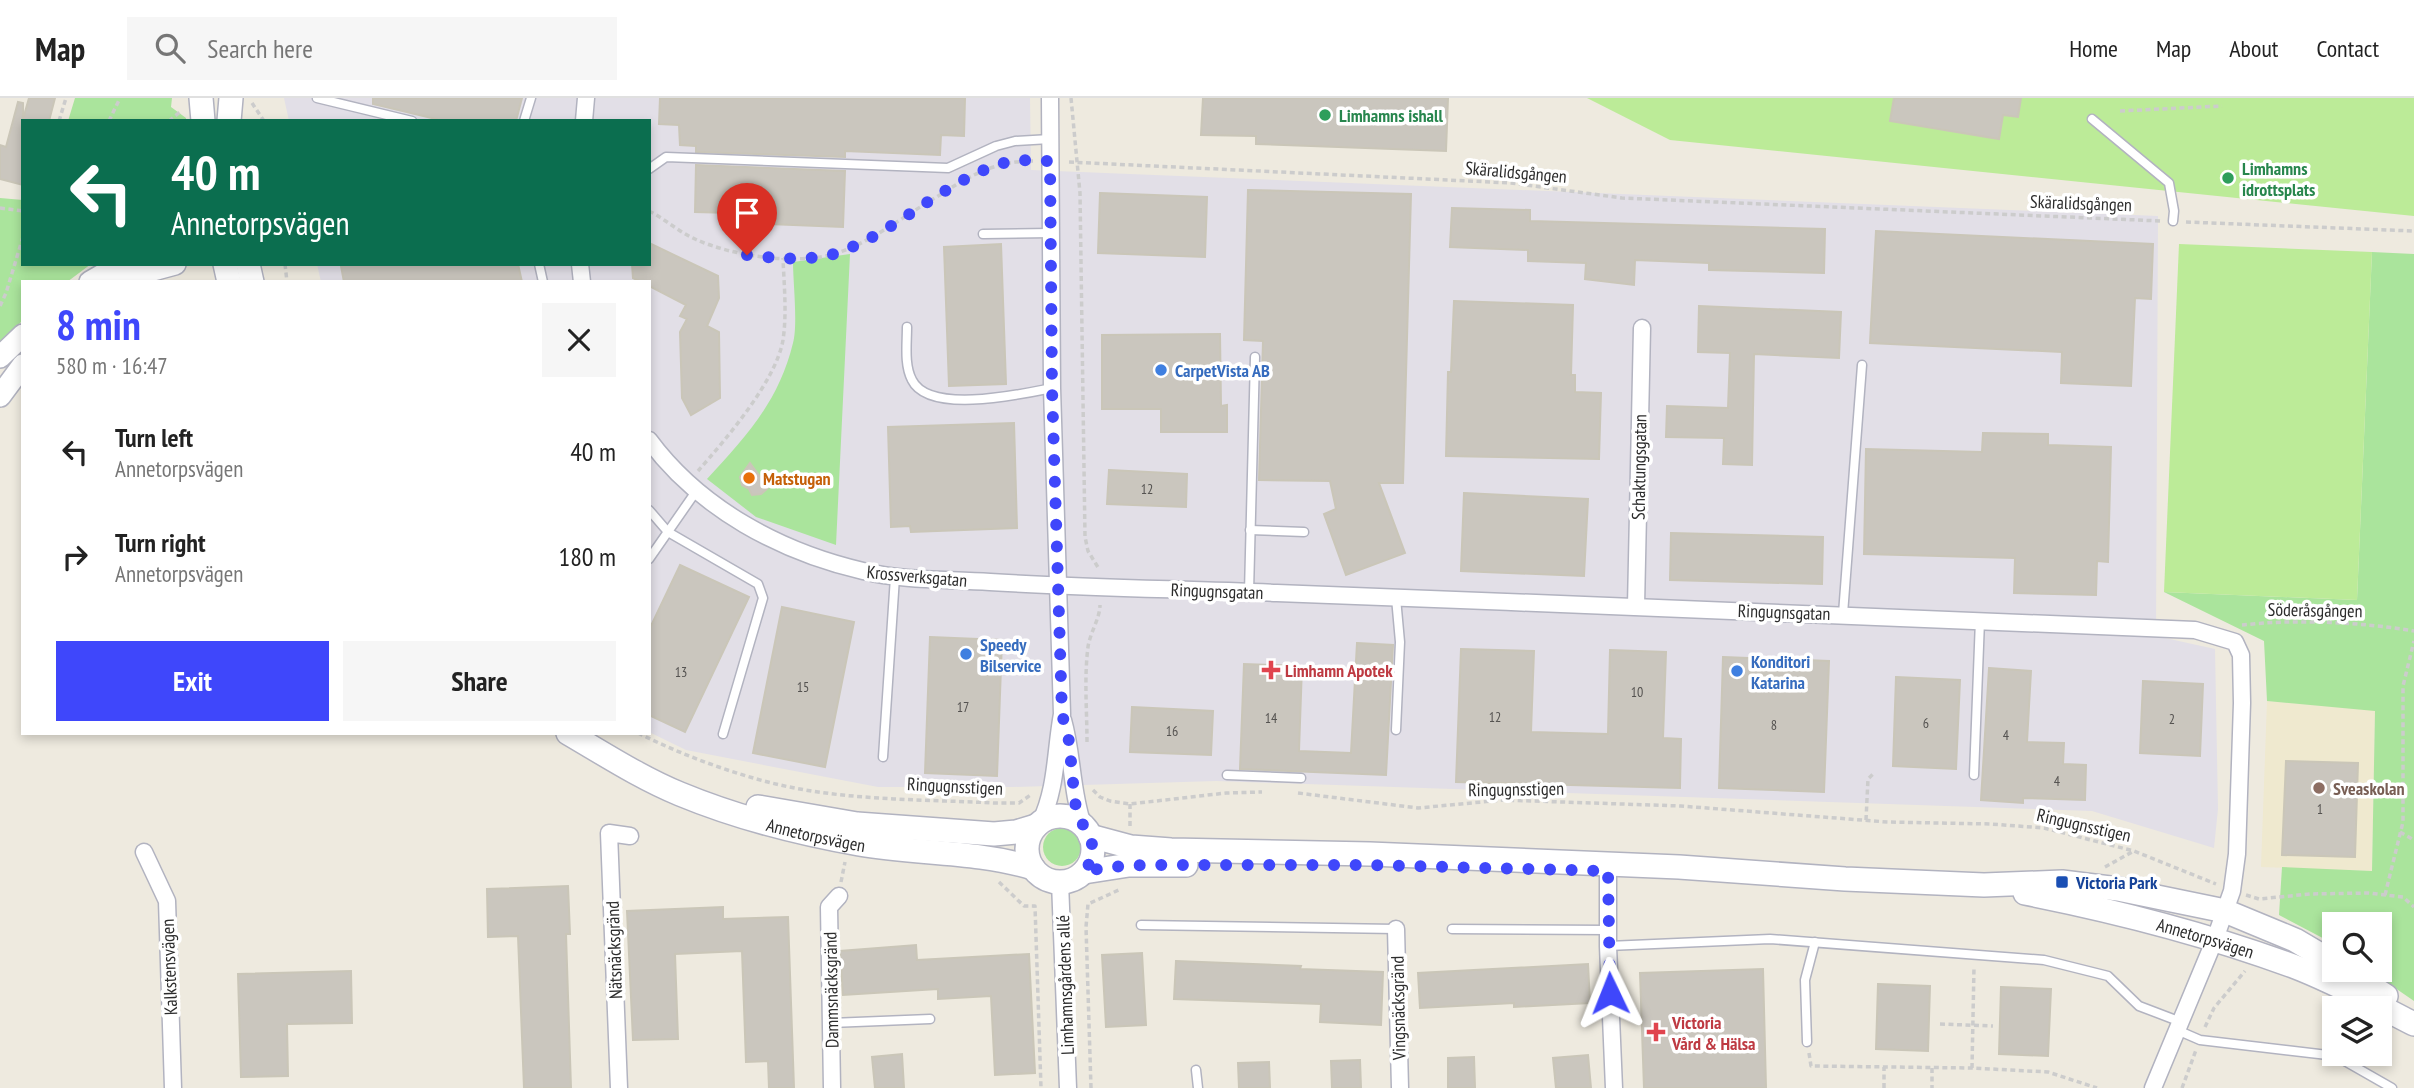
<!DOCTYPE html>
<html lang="en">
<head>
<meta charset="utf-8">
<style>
  :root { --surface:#fff; --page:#f6f6f6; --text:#222; --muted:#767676; --line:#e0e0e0; --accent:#3f47fb }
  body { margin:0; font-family:"PT Sans Narrow",sans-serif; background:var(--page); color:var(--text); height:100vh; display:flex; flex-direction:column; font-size:26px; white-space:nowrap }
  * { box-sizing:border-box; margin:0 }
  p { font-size:23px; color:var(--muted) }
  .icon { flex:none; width:38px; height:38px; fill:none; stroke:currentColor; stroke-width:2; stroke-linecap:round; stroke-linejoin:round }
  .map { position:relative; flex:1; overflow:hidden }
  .drawer { position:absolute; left:21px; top:182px; width:630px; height:455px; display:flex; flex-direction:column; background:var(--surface); border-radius:0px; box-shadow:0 4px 10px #0003 }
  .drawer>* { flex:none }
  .hud { position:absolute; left:21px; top:21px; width:630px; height:147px; border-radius:0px; box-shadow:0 4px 10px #0003; background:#0b6e4f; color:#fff; overflow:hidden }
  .fabs { position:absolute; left:2322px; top:814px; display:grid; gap:14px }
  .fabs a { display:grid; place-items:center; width:70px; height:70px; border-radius:0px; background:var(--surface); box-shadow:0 4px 10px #0003; font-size:35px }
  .pin { position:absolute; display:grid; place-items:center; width:60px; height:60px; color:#fff; margin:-72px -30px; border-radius:50% 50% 50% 0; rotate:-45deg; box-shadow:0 0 7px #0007 }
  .pin .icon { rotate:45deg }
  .me { position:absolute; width:77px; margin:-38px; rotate:358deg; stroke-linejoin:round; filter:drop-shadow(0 0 5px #0008) }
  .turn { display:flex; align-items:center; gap:24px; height:147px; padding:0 35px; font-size:32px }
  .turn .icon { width:91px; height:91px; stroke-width:2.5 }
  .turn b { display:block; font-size:49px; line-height:60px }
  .round { display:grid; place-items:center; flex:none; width:74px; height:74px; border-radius:0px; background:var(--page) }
  .summary { display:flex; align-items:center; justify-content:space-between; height:119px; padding:0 35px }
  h1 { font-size:42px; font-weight:600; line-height:52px; color:var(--accent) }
  .button { display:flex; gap:14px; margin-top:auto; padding:14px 35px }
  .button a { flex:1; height:80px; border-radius:0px; background:var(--accent); color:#fff; font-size:28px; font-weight:600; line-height:80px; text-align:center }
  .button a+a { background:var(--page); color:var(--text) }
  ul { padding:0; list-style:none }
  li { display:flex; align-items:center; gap:21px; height:105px; padding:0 35px }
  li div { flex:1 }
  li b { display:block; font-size:26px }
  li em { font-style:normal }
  header { display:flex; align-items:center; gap:42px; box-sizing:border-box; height:98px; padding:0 35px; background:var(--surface); border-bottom:2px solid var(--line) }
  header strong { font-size:33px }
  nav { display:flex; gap:38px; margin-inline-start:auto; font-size:24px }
  .search { width:490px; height:63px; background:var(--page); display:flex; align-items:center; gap:18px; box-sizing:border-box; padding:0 24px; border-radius:0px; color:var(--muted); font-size:26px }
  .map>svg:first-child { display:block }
  .industrial { fill:#e2dfe7 }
  .education { fill:#efe9cf }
  .green { fill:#aae49c }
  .pitch { fill:#bceb98 }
  .building { fill:#cac6be; stroke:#cac6b8; stroke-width:2 }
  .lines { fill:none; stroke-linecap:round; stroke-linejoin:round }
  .service-casing { stroke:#b2b3c0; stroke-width:11 }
  .minor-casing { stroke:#b2b3c0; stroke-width:19 }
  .tertiary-casing { stroke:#b2b3c0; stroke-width:24 }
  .secondary-casing { stroke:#b2b3c0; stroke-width:26 }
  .path { stroke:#ccc; stroke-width:3.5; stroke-dasharray:5 3.5; stroke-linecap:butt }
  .service { stroke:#fff; stroke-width:8 }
  .minor { stroke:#fff; stroke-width:16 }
  .tertiary { stroke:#fff; stroke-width:21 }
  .secondary { stroke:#fff; stroke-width:23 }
  .route { stroke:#3f47fb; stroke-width:12; stroke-dasharray:0 21.6 }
  .leisure-dot { fill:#2e9e5b; stroke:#fff; stroke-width:2.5 }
  .shop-dot { fill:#3f7fe0; stroke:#fff; stroke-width:2.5 }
  .food-dot { fill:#e8710a; stroke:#fff; stroke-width:2.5 }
  .health-dot { fill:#e0444e; stroke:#fff; stroke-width:2.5 }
  .education-dot { fill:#8d6e63; stroke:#fff; stroke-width:2.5 }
  .transit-dot { fill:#1a4fb4; stroke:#fff; stroke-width:2.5 }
  .labels { text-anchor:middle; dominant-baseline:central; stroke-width:7; stroke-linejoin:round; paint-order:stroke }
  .number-label { font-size:14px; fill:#545250 }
  .leisure-label { font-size:18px; font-weight:bold; fill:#27864d; stroke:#fff; text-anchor:start }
  .street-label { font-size:18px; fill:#2c2c2c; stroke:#fff }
  .shop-label { font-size:18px; font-weight:bold; fill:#366cbe; stroke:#fff; text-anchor:start }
  .food-label { font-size:18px; font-weight:bold; fill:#c56008; stroke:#fff; text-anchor:start }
  .health-label { font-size:18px; font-weight:bold; fill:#be3a42; stroke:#fff; text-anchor:start }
  .education-label { font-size:18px; font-weight:bold; fill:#785e54; stroke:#fff; text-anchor:start }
  .transit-label { font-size:18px; font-weight:bold; fill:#164399; stroke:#fff; text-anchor:start }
</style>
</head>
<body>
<header>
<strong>Map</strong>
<div class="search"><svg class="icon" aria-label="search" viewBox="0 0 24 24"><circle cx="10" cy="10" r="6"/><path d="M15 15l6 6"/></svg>Search here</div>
<nav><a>Home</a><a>Map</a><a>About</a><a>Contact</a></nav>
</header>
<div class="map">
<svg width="2414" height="990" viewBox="0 0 2414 990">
  <rect width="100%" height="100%" fill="#eeeadf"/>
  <polygon class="industrial" points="284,0 1030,0 1031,72 2158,118 2156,538 2215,551 2218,711 2214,750 2092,713 1216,683 1013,689 878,689 686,652 649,634 649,184 321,184 317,166 649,166 649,23 289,23"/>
  <polygon class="education" points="2267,603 2375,612 2372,773 2261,769"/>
  <g class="green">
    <polygon points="75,0 172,0 171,9 186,20 186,23 68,23"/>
    <polygon points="0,100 23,102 23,166 91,166 67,184 23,184 23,222 0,245"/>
    <polygon points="2372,154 2414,156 2414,903 2369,872 2380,872 2380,826 2334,826 2334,846 2279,817 2282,769 2372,773 2375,613 2267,603 2264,543 2164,494 2357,502"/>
    <path d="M850,156L836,447L756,419L707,381C746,339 779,303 793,245C798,227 793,184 793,164Z"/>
    <circle cx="1062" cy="749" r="19"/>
  </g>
  <g class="pitch">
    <polygon points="1587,0 2414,0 2414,118 1670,42"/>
    <polygon points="2179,146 2372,154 2357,502 2164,494"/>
  </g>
  <g class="building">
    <polygon points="29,0 55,0 49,23 23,23 23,87 0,81 0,47 6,49 18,4 23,5 23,21"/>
    <polygon points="373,0 522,0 516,23 444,23 373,6"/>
    <polygon points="660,0 965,0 964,38 941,37 940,57 845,53 845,59 696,54 696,48 680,47 679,27 659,26"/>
    <polygon points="1203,0 1448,0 1446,53 1256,46 1256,38 1201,37"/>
    <polygon points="1894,0 2021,0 2018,19 2003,17 1999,41 1890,23"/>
    <polygon points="696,67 845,73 843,129 769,126 769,119 733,119 733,115 695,114"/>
    <polygon points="1248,92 1411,96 1403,385 1379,385 1405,455 1346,477 1324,416 1336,411 1330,383 1259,382 1263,243 1244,242"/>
    <polygon points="1100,95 1207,99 1205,159 1098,155"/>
    <polygon points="1452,110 1530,112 1530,123 1825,131 1824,175 1709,172 1709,165 1635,162 1634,187 1585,181 1586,165 1528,163 1528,152 1450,149"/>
    <polygon points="1876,133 2153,146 2151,201 2135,200 2131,288 2061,285 2062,254 1870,245"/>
    <polygon points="649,145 718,178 719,200 707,228 719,234 720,300 691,317 682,300 680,234 687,221 680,218 686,207 649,188 649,184 641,184 633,180 632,166 649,166"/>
    <polygon points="1001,146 1006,286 949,288 944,149"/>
    <polygon points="350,166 518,166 522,184 344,184 341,168"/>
    <polygon points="1454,203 1573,207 1571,277 1575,277 1575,294 1601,295 1599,361 1446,358 1448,274 1451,274"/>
    <polygon points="1699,208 1841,214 1839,260 1754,256 1752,367 1723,366 1724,340 1666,339 1667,308 1728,310 1730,255 1698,254"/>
    <polygon points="1220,236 1221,308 1227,307 1227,334 1161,334 1161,311 1102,311 1102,237"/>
    <polygon points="1014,325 1017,430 911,434 910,428 891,429 888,329"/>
    <polygon points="1983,335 2048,336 2048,347 2111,349 2108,464 2097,463 2096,497 2014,495 2015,460 1864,456 1866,351 1982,354"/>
    <polygon points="750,365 761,380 776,383 761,396 752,397 749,391 742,387 740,379"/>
    <polygon points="1109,372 1187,376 1186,409 1107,406"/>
    <polygon points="1464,395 1588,401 1584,478 1461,473"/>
    <polygon points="1671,435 1823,439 1822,486 1670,482"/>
    <polygon points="680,467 749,499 685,634 649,617 649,532"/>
    <polygon points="782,509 854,524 825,669 753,655"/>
    <polygon points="930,539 1002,542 997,678 925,675"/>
    <polygon points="1357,545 1393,547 1386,677 1240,671 1244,566 1302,568 1299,653 1351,655"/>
    <polygon points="1461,551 1534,553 1531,634 1608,636 1610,552 1666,554 1663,640 1681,641 1680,690 1456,684"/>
    <polygon points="1723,559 1829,563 1824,694 1719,690"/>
    <polygon points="1989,570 2031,573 2027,644 2064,645 2063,666 2086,667 2085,702 2023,700 2023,705 1981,702"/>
    <polygon points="1896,579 1960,582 1956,671 1893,668"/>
    <polygon points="2143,583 2203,586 2200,658 2140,655"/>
    <polygon points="1132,609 1213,613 1211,657 1130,654"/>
    <polygon points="2286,663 2358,665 2355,759 2282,757"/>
    <polygon points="568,788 570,836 566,836 571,990 524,990 518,838 488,839 487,791"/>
    <polygon points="723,809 723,821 788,819 794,990 769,990 768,963 746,964 742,853 675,856 678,941 633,942 627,813"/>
    <polygon points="916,847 917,862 1029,856 1035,975 995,977 991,898 938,901 938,891 843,897 840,853"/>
    <polygon points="1142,855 1146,927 1106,929 1102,857"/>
    <polygon points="1176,863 1301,868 1300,871 1383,874 1381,927 1320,924 1321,906 1174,901"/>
    <polygon points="1588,866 1590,905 1514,909 1514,905 1420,910 1418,875"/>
    <polygon points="1763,871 1766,990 1644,990 1640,875"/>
    <polygon points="351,873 352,925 287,926 288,978 241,979 238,876"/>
    <polygon points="1878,886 1930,888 1928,953 1876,951"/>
    <polygon points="2001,889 2051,891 2048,958 1999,956"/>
    <polygon points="902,956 904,990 875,990 872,959"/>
    <polygon points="1588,957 1591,990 1556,990 1553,960"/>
    <polygon points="1474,959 1475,990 1448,990 1448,960"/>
    <polygon points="1360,962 1361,990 1332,990 1331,963"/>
    <polygon points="1269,964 1270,990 1239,990 1238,965"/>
  </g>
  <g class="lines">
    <defs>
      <g id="service">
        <polyline points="317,0 412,23"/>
        <polyline points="2092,21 2169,85 2174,113 2173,123"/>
        <polyline points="524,23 531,0"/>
        <polyline points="649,71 666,59 948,70 996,48 1015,43 1050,41"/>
        <polyline points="983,136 1051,135"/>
        <polyline points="539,166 543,184"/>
        <path d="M907,229C907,246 904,267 912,282C929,317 1022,296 1052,290"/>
        <polyline points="649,412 668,434 758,486 763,500 723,636"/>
        <polyline points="1250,432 1304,434"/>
        <polyline points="649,461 697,392"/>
        <polyline points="1249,494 1255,259"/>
        <polyline points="1396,500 1400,544 1396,632"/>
        <polyline points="1843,516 1862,267"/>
        <polyline points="883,659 895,479"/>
        <polyline points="1227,677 1301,680"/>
        <polyline points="1974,677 1980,522"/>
        <polyline points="1141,827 1396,831"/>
        <polyline points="1452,831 1608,832"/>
        <polyline points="1608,848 1770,841 2044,862 2108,878 2139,908 2181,924"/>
        <polyline points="831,925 930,921"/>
        <polyline points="2177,932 2200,942 2336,958 2392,990"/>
        <polyline points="1807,944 1805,882 1815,844"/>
        <polyline points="1196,972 1198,990"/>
      </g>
      <g id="minor">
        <polyline points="584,23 586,0"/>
        <polyline points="580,166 582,184"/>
        <path d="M649,342C700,411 781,454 863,473C904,483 947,481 990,484C1085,490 1181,491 1277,495C1583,507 1889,518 2195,532L2235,544L2241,557L2242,605L2237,756L2232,793L2215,841L2153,990"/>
        <polyline points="1636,508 1642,230"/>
        <path d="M1063,622C1073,657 1071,693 1083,727"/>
        <path d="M1040,725C1057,690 1055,654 1062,616L1052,290L1050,0"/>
        <polyline points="144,754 167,803 173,990"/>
        <polyline points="1608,773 1608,848 1614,990"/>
        <polyline points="1060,784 1068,990"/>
        <polyline points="1396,831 1400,990"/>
        <polyline points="619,990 609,735 630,738"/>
        <polyline points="832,990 829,809 839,798"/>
      </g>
      <g id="tertiary">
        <polyline points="90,184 121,166"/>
        <polyline points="120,184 138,176 175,166"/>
        <polyline points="0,259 23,237"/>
        <polyline points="0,298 23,267"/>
      </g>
      <g id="secondary">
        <polyline points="201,0 203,23"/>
        <polyline points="229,23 231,0"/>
        <polyline points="225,166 229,184"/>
        <polyline points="248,166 252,184"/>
        <path id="s1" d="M568,635C604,656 641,680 680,696C738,720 797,735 859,746C916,756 977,753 1033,770"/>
        <polyline points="758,709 857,726 994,736 1016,734 1036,728"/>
        <circle cx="1060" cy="751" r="33"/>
        <polyline points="1090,738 1131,749 1171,752 1370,756 1679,769 1845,781 1984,787 2062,784 2118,791 2225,813 2295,842 2334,865"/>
        <polyline points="1084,774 1129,767 1186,767"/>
        <path id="s2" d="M2025,795C2116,813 2206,836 2293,868C2335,884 2375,906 2414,926"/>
        <polyline points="2345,872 2386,898"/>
      </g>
    </defs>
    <use href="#service" class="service-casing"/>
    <use href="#minor" class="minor-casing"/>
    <use href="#tertiary" class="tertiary-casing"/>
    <use href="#secondary" class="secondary-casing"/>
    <g class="path">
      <polyline points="1071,0 1080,95 1085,439 1088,453 1099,471"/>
      <polyline points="252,5 264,23"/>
      <polyline points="2120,13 2222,8"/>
      <polyline points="59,23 66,0"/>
      <polyline points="109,23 120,0"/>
      <polyline points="169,23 181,13"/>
      <polyline points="1069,64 1511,85 1622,100 2161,123"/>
      <polyline points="0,110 23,113"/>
      <path d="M649,113C665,121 679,134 695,141C732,158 797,168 837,155C871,144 904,118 935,100C968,79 993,63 1033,63"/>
      <polyline points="2186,124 2414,133"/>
      <polyline points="285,166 287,184"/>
      <polyline points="0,208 6,195 23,139"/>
      <path d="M698,373C726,341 776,283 783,242C787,215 784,187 783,160"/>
      <path d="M2242,527C2295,521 2361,524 2414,533"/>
      <path d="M638,635C678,655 720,671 764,683C838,703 918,701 994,705H1019L1032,696"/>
      <path d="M1087,644C1087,613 1084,580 1088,549C1090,535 1100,520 1100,507"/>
      <polyline points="1093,692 1100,699 1110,703 1130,706 1226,695 1262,694"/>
      <polyline points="1298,695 1418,710 1503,702 1681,708 1887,724 1991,726 2044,730 2134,753 2216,786"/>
      <polyline points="1130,706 1130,729"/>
      <polyline points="1866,722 1868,681 1873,676"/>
      <polyline points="2400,734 2414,742"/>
      <polyline points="2105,769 2132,754"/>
      <polyline points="841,784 845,764"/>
      <polyline points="999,784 1024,808 1035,808 1041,990"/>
      <polyline points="2246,797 2259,801 2310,796 2368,795 2403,799 2414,809"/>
      <polyline points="2385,797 2403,724 2403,588 2414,543"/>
      <polyline points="1940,926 1993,928"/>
      <polyline points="2205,929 2214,910 2245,873"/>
      <polyline points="1809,955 1811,968 1972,970 2048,974 2097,990"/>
      <polyline points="1932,970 1932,990"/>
      <polyline points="1972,970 1974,869"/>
      <polyline points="1091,990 1086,829 1088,806 1121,791"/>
      <polyline points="1884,990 1884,969"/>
      <polyline points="2182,990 2196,952"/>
    </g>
    <use href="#service" class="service"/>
    <use href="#minor" class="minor"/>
    <use href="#tertiary" class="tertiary"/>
    <use href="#secondary" class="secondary"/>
  </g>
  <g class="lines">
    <path class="route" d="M747,157C775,160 809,164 837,155C898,134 945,81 1007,64C1020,61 1037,63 1050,63L1052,290L1062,616L1069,643L1075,705L1083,727L1092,744L1091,763L1084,774L1108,769L1143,767H1368L1608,773L1610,895"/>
  </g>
  <g class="leisure-dot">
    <circle cx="1325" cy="17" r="7"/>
    <circle cx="2228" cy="80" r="7"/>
  </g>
  <g class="shop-dot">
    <circle cx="1161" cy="272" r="7"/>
    <circle cx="966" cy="556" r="7"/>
    <circle cx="1737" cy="573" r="7"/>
  </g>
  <circle class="food-dot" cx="749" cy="380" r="7"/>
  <g class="health-dot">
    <path d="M1267.5 561.5h7v7h7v7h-7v7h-7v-7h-7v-7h7z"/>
    <path d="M1652.5 923.5h7v7h7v7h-7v7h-7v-7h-7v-7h7z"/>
  </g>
  <circle class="education-dot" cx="2319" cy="690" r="7"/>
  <rect class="transit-dot" x="2055" y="777" width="14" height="14" rx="3.5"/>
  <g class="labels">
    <g class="number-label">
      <text x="1147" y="391">12</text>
      <text x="681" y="574">13</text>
      <text x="803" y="589">15</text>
      <text x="1637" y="594">10</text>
      <text x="963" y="609">17</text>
      <text x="1495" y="619">12</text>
      <text x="1271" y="620">14</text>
      <text x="2172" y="621">2</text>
      <text x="1926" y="625">6</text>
      <text x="1774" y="627">8</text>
      <text x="1172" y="633">16</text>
      <text x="2006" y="637">4</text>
      <text x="2057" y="683">4</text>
      <text x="2320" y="711">1</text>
    </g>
    <g class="leisure-label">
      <text x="1339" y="17">Limhamns ishall</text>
      <text x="2242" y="70">Limhamns<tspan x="2242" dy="21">idrottsplats</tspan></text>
    </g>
    <g class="street-label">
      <text transform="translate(1516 74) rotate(5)">Skäralidsgången</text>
      <text transform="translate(2081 105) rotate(2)">Skäralidsgången</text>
      <text transform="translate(1639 369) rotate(-89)">Schaktungsgatan</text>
      <text transform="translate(917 478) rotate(5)">Krossverksgatan</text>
      <text transform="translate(1217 493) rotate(2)">Ringugnsgatan</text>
      <text transform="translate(2315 512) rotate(1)">Söderåsgången</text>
      <text transform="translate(1784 514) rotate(2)">Ringugnsgatan</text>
      <text transform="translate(955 688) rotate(3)">Ringugnsstigen</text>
      <text transform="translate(1516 691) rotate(-1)">Ringugnsstigen</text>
      <text transform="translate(2084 727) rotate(13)">Ringugnsstigen</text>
      <text stroke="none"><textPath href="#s1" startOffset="270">Annetorpsvägen</textPath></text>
      <text stroke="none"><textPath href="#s2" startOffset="186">Annetorpsvägen</textPath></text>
      <text transform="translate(614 852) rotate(-92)">Nätsnäcksgränd</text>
      <text transform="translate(169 869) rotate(-92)">Kalkstensvägen</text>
      <text transform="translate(1065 887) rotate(-92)">Limhamnsgårdens allé</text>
      <text transform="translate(831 892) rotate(-91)">Dammsnäcksgränd</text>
      <text transform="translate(1398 910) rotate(-91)">Vingsnäcksgränd</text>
    </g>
    <g class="shop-label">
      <text x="1175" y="272">CarpetVista AB</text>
      <text x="980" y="546">Speedy<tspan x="980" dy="21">Bilservice</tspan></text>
      <text x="1751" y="563">Konditori<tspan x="1751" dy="21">Katarina</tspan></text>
    </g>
    <g class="food-label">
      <text x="763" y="380">Matstugan</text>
    </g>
    <g class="health-label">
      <text x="1285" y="572">Limhamn Apotek</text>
      <text x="1672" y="924">Victoria<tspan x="1672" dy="21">Vård &amp; Hälsa</tspan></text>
    </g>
    <g class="education-label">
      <text x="2333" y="690">Sveaskolan</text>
    </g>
    <g class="transit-label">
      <text x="2076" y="784">Victoria Park</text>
    </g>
  </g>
</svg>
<div class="fabs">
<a><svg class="icon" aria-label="search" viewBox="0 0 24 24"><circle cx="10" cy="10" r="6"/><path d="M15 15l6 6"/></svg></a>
<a><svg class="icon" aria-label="layers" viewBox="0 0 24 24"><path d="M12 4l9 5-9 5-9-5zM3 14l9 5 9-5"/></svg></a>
</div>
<div class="pin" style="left:747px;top:157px;background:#d93025"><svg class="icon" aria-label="arrive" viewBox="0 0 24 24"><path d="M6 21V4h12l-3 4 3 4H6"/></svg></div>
<svg class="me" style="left:1610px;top:895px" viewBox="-20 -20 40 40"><path d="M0-17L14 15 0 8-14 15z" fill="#3f47fb" stroke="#fff" stroke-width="4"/></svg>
<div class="hud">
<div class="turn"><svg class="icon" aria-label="left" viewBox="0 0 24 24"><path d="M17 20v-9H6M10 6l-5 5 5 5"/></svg><div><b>40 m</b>Annetorpsvägen</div></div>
</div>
<section class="drawer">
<div class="summary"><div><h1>8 min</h1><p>580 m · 16:47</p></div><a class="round"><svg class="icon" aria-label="close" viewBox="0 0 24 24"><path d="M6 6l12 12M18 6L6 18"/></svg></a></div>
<ul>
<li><svg class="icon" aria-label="left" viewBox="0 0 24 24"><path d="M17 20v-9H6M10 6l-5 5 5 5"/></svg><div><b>Turn left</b><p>Annetorpsvägen</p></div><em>40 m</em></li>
<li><svg class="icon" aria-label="right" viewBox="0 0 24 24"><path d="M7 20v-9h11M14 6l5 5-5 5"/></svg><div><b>Turn right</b><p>Annetorpsvägen</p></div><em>180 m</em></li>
</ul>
<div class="button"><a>Exit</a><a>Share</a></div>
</section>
</div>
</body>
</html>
